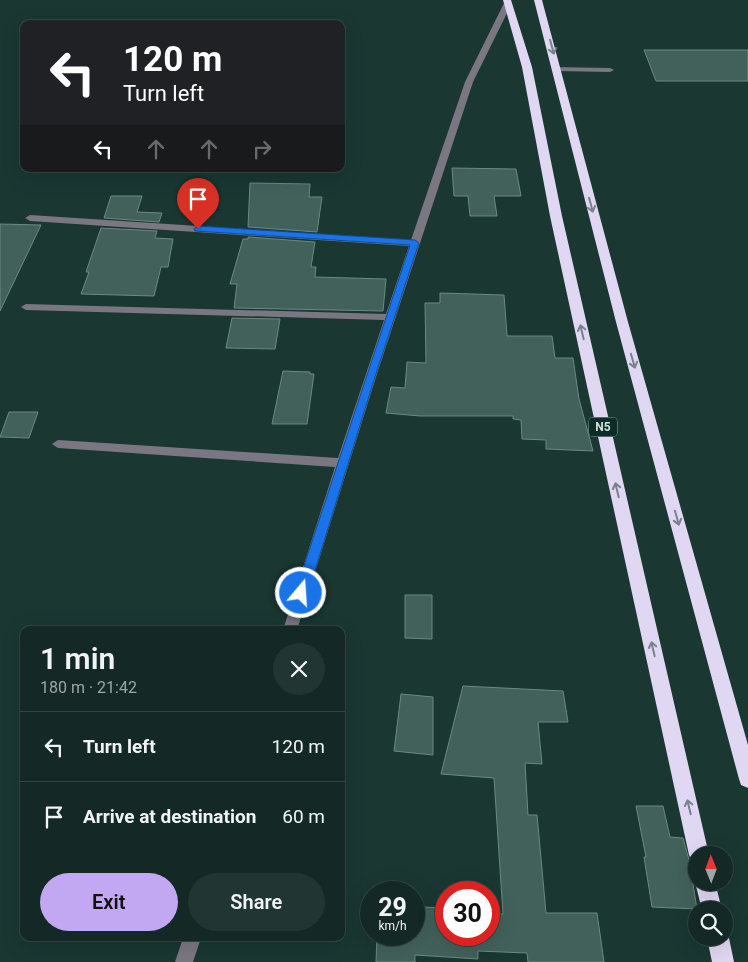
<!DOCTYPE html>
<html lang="en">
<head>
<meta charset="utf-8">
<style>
  :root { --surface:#142926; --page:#213532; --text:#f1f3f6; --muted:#9da6a7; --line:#334543; --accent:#c2a8f2 }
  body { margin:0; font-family:Roboto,sans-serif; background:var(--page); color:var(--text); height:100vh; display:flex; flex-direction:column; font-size:19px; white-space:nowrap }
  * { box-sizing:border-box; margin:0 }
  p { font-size:16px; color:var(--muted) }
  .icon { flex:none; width:28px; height:28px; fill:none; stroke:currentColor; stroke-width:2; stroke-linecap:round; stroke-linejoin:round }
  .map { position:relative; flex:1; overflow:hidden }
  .side { position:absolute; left:20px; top:626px; width:325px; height:315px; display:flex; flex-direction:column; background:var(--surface); border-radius:10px; box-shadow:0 5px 20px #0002,0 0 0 1px var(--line) }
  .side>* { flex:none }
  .hud { position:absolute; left:20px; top:20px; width:325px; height:152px; border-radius:10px; box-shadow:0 5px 20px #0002,0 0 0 1px var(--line); background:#202124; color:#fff; overflow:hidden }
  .needle { width:32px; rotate:359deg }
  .buttons { position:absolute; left:688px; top:846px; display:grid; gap:10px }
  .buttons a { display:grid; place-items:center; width:45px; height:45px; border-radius:50%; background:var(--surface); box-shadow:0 5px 20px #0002,0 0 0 1px var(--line); font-size:25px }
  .speed { position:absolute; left:360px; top:881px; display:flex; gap:10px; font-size:25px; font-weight:700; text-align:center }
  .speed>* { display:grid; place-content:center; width:65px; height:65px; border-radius:50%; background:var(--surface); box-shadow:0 5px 20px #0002,0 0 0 1px var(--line); line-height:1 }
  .speed small { font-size:12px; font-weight:400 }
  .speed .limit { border:8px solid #d22; background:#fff; color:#111 }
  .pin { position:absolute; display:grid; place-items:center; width:42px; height:42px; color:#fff; margin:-51px -21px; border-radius:50% 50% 50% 0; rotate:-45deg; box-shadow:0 0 5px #0007 }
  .pin .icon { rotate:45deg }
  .me { position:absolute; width:55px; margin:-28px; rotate:18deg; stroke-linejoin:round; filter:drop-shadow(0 0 4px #0008) }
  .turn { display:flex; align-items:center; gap:18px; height:105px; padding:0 20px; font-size:22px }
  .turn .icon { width:65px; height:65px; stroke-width:2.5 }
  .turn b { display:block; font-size:35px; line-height:42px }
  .lanes { display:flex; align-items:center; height:48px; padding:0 20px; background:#0003; justify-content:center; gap:25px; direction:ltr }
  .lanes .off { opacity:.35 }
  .round { display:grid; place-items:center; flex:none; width:52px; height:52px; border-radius:26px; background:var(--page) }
  .overview { display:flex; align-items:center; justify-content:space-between; height:85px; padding:0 20px }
  h1 { font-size:30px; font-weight:600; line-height:38px }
  .cta { display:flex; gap:10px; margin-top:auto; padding:10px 20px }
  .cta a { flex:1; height:58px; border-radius:30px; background:var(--accent); color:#111; font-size:20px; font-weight:600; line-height:58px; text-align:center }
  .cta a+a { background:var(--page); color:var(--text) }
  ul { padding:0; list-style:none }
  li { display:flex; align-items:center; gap:15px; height:70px; padding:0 20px; border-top:1px solid var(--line) }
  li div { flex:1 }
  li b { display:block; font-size:19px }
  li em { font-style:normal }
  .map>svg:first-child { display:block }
  .building { fill:#43615b; stroke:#6a8a83 }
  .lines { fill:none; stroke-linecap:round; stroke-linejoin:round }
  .minor { fill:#7a7782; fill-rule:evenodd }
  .highway { fill:#e0d8f2; fill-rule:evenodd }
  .oneway { stroke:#78828d }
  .route { fill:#1a73e8; stroke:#114b97 }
  .labels { text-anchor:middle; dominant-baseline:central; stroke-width:5; stroke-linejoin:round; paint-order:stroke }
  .shield { fill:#0f2d28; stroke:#95aaa6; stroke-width:1 }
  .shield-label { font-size:12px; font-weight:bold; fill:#cfe0dc }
</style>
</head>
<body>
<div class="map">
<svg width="748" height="962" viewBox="0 0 748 962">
  <rect width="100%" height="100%" fill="#1a3732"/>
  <g class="building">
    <polygon points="644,50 748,50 748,81 656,81"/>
    <polygon points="452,168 516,169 521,196 494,196 497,216 470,216 468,196 454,196"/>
    <polygon points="250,183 310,184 309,197 322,197 317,232 248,227"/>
    <polygon points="111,196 142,196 137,212 162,213 159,222 104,218"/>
    <polygon points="0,224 41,225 0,311"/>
    <polygon points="101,228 157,231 155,238 173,239 168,267 161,267 154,296 81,294 89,272 86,272"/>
    <polygon points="248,237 315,242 311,267 316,267 315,277 386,279 383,311 234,308 237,284 230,284 243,239 248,239"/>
    <polygon points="440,293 504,295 507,336 552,336 555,358 573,358 579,399 593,451 546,449 546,440 522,439 521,420 513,419 513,416 420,416 386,413 391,387 405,388 407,362 426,363 425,303 440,303"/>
    <polygon points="232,318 280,319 275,349 226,348"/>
    <polygon points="283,371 310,372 310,374 314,374 307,424 272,424"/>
    <polygon points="9,412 38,412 29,438 0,437"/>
    <polygon points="405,595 432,595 432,639 405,638"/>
    <polygon points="463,686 563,691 568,722 538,722 542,764 525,763 528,815 537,815 546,913 597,913 604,962 528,962 527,953 478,951 478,959 415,955 415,962 376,962 377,935 414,935 414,912 423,912 423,907 446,908 446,935 489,935 489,914 503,914 494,778 441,774"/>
    <polygon points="401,694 433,697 433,755 394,751"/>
    <polygon points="636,806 663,806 670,837 683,838 689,860 697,909 652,907 644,857 646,857"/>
  </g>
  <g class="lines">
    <g class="minor">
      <polygon points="505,1 512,3 473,82 376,377 297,630 283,630 335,467 58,448 52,444 58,440 338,458 384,320 26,310 21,307 26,304 386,314 409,246 30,221 25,218 30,215 411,240 465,82"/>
      <polygon points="554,67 610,68 614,70 610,72 557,71 553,69"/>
      <polygon points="183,938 201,938 193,962 175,962"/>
    </g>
    <g class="highway">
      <polygon points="503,0 511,0 532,67 562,216 709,855 696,855 696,864 692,862 689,855 550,216 522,67"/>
      <polygon points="534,0 542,0 628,322 748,745 748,788 741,785 739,779 616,322"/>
      <polygon points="696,879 696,882 715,882 722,910 702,910 695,882"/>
      <polygon points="724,930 729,938 734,962 712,962 707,938 724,938"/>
    </g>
  </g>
  <defs><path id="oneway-shaft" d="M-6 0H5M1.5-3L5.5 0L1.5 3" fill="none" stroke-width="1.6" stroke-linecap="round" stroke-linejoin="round" transform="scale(1.25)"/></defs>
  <g class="oneway">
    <use href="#oneway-shaft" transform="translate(552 47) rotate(75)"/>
    <use href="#oneway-shaft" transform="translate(591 205) rotate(75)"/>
    <use href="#oneway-shaft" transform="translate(582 332) rotate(-103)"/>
    <use href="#oneway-shaft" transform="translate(633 361) rotate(74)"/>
    <use href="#oneway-shaft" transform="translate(617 490) rotate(-103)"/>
    <use href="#oneway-shaft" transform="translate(677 518) rotate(74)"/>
    <use href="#oneway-shaft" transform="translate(653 649) rotate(-103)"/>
    <use href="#oneway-shaft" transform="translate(689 807) rotate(-103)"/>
  </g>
  <polygon class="route" points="198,226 415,240 419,243 375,377 308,593 306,596 297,596 295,593 410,245 195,231 194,229"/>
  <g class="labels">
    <rect class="shield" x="589" y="417.5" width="28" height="19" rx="4"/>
    <g class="shield-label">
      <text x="603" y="427">N5</text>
    </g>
  </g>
</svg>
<div class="buttons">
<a><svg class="needle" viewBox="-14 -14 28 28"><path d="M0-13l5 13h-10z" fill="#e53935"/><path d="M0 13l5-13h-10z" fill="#9da6a7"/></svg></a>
<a><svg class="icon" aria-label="search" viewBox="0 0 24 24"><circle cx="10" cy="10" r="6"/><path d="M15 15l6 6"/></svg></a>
</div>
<div class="speed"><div>29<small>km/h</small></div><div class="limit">30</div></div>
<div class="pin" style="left:198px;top:229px;background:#d93025"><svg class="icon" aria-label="arrive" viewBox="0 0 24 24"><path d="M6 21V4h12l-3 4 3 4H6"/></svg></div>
<svg class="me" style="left:301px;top:593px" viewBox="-20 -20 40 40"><circle r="17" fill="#1a73e8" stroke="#fff" stroke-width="3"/><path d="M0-11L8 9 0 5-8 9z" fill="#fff"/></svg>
<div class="hud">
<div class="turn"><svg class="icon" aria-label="left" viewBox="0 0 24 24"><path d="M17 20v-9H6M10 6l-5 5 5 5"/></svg><div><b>120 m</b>Turn left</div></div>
<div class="lanes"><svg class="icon" aria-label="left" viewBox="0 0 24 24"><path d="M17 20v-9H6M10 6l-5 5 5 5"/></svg><svg class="icon off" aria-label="ahead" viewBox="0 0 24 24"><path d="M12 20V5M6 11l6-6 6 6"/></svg><svg class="icon off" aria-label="ahead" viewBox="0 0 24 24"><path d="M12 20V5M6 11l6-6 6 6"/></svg><svg class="icon off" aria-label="right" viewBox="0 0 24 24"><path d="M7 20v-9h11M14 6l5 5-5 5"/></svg></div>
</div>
<section class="side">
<div class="overview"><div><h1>1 min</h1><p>180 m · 21:42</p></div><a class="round"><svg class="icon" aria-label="close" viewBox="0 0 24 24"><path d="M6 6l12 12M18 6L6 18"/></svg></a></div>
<ul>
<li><svg class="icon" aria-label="left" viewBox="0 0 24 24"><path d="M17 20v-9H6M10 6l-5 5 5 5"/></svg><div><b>Turn left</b></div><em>120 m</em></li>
<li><svg class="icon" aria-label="arrive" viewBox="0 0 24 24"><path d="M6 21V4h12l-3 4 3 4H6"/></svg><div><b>Arrive at destination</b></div><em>60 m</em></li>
</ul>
<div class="cta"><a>Exit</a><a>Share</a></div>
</section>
</div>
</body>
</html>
